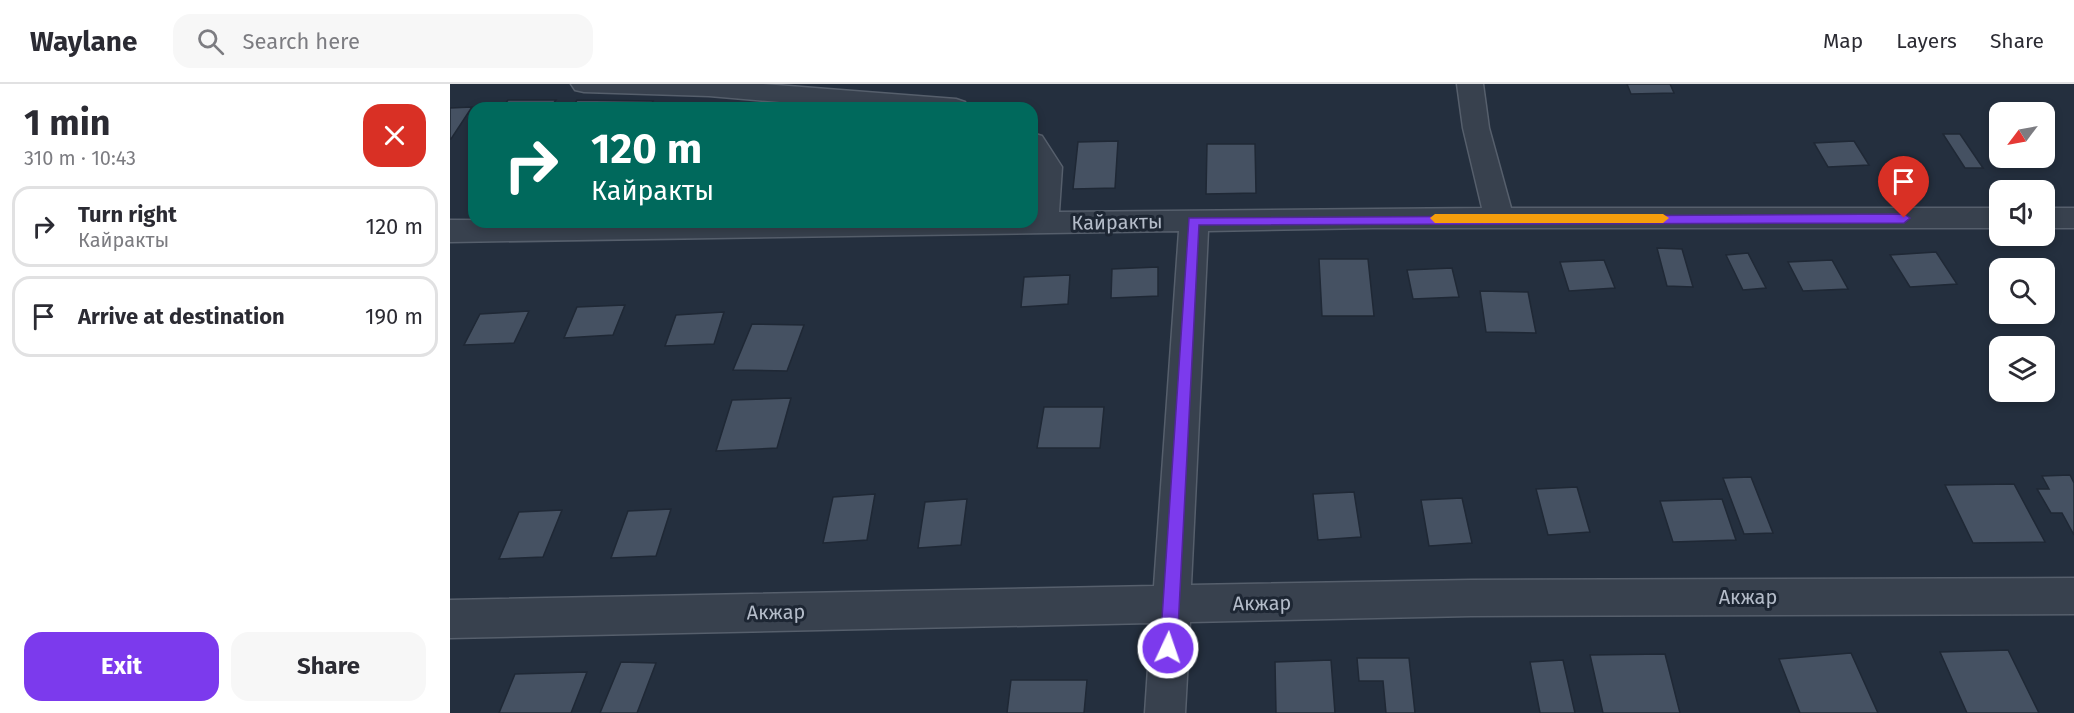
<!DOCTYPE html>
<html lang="en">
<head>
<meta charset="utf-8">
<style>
  :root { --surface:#fff; --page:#f7f7f7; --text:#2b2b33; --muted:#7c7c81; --line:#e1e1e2; --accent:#7c3aed }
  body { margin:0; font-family:"Fira Sans",sans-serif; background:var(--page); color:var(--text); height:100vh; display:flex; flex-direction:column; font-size:22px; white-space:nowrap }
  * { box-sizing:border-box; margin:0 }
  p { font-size:20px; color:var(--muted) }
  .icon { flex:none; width:33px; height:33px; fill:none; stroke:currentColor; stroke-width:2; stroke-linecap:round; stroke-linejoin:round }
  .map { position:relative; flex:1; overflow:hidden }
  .panel { display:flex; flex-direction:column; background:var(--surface); width:450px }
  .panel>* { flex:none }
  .guide { position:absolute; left:18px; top:18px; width:570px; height:126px; border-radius:18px; box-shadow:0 3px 9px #0003; background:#00695c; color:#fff; overflow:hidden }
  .needle { width:39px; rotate:238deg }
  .tools { position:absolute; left:1539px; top:18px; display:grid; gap:12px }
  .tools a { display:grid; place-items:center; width:66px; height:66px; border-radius:12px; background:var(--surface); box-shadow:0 3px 9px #0003; font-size:30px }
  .pin { position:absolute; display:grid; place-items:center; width:51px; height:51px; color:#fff; margin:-62px -26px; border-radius:50% 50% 50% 0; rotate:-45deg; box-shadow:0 0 6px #0007 }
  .pin .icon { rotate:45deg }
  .me { position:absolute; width:66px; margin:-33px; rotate:3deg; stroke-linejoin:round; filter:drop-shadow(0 0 4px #0008) }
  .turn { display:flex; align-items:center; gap:21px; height:126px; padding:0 24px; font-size:27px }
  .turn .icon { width:78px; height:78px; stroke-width:2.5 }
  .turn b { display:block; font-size:42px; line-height:51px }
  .round { display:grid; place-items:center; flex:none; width:63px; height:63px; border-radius:18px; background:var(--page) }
  .overview { display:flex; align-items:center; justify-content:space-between; height:102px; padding:0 24px }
  h1 { font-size:36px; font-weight:700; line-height:45px }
  .button { display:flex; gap:12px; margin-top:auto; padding:12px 24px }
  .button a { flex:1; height:69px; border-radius:18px; background:var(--accent); color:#fff; font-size:24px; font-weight:700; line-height:69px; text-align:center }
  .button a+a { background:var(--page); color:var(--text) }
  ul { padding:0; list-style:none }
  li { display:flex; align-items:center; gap:18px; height:81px; margin:0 12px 9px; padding:0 12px; border:3px solid var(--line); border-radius:18px }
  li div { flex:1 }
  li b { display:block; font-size:22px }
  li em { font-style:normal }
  header { display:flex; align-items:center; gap:36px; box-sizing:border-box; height:84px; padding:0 30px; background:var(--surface); border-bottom:2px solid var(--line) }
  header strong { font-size:28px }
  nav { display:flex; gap:33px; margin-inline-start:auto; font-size:21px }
  .search { width:420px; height:54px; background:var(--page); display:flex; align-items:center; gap:15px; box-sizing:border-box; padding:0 21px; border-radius:18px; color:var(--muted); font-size:22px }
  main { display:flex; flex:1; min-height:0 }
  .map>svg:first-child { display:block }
  .building { fill:#455162; stroke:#1f2835; stroke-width:1.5 }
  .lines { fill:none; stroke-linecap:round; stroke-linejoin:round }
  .minor-casing { stroke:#565f6c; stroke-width:3 }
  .minor { fill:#38414e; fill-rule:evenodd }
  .route { fill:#7c3aed; stroke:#51269a; stroke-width:1.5 }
  .slow { fill:#f59e0b }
  .labels { text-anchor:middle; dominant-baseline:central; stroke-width:6; stroke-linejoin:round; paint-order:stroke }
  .street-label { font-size:20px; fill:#b4bcc9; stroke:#1d2633 }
</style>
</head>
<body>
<header>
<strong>Waylane</strong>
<div class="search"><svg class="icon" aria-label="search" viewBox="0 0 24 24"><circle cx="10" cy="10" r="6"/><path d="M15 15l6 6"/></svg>Search here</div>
<nav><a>Map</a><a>Layers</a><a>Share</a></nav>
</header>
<main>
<section class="panel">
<div class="overview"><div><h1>1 min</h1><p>310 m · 10:43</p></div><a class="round" style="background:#d93025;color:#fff"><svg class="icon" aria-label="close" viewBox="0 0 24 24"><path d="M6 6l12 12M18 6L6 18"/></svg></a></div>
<ul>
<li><svg class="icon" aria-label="right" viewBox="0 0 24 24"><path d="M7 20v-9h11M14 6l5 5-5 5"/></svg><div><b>Turn right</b><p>Кайракты</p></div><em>120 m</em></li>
<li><svg class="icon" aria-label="arrive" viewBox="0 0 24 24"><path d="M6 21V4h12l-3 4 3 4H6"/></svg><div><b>Arrive at destination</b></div><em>190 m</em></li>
</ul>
<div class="button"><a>Exit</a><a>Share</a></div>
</section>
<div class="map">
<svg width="1624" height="629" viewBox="0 0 1624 629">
  <rect width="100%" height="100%" fill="#242f3e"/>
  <g class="building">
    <polygon points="1177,0 1220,0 1224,9 1181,10"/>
    <polygon points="58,16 106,16 100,24 52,24"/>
    <polygon points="127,16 203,17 199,24 122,24"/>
    <polygon points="22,23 1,55 0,55 0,24"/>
    <polygon points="1493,50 1510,50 1533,84 1515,84"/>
    <polygon points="668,57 665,104 623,105 628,58"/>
    <polygon points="1404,57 1419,81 1378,83 1364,59"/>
    <polygon points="757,60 805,60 806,109 756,110"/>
    <polygon points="1207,164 1232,165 1243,203 1217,202"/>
    <polygon points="1486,168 1507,200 1460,203 1440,171"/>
    <polygon points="1298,169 1316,204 1293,206 1276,171"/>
    <polygon points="869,175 918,175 924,232 872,232"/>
    <polygon points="1154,176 1165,204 1119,207 1110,178"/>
    <polygon points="1382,176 1398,205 1353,207 1338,178"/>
    <polygon points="708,183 708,212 661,214 662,185"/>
    <polygon points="1002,184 1009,213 963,215 957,186"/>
    <polygon points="620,191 618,220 571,223 574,193"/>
    <polygon points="1030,207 1078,208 1086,249 1036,248"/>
    <polygon points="175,221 163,251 114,254 127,223"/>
    <polygon points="79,227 64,259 14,261 30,230"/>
    <polygon points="274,228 264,260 215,262 226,231"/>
    <polygon points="302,240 354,241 337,287 283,286"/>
    <polygon points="341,314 327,364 266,367 282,316"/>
    <polygon points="594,323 654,323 650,364 587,364"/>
    <polygon points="1620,391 1624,399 1624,451 1612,429 1601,429 1587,405 1599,405 1592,392"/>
    <polygon points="1301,393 1323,449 1294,450 1273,394"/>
    <polygon points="1564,400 1595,458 1523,459 1495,401"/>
    <polygon points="1127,403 1140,448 1098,451 1086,405"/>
    <polygon points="904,408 911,453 868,456 863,410"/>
    <polygon points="425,410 417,456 373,459 383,413"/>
    <polygon points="1012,414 1022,459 979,462 971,416"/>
    <polygon points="517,415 511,461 468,464 475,418"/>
    <polygon points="1272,415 1286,456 1223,458 1210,417"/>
    <polygon points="221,425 206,472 161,474 178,427"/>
    <polygon points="112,426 93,473 49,475 69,428"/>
    <polygon points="1558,566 1589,629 1517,629 1490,568"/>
    <polygon points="1401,569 1428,629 1350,629 1329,575"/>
    <polygon points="1215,570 1230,629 1153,629 1140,571"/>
    <polygon points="907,574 959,574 965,629 936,629 933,597 909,597"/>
    <polygon points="881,576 885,629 826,629 825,578"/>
    <polygon points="1113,576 1125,629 1090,629 1080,578"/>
    <polygon points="171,578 206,579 187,629 150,629"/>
    <polygon points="137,588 121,629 49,629 65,590"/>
    <polygon points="561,596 637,596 634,629 557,629"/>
  </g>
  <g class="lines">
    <defs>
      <g id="minor">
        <polygon points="121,0 313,0 506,15 515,18 519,24 401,24 259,12 134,8 125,6"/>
        <polygon points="1007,0 1033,0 1039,44 1061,124 1550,124 1550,144 923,144 758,147 741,501 1021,496 1624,494 1624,530 1021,532 740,538 735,629 695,629 701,539 0,554 0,516 704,502 729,147 0,158 0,136 582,138 584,83 582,80 582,49 592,52 612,83 609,128 1032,124 1013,44"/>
        <rect x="1594" y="124" width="30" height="20"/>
      </g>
    </defs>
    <use href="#minor" class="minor-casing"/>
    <use href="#minor" class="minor"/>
  </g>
  <polygon class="route" points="1454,130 1460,134 1454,139 749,141 727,564 724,569 718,572 713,569 710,564 739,134"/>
  <polygon class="slow" points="985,130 1213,130 1219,134 1213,139 985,139 980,134"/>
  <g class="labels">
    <g class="street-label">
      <text transform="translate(667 138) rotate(-1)">Кайракты</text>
      <text x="1298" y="513">Акжар</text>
      <text transform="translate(812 519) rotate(-1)">Акжар</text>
      <text transform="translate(326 528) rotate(-1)">Акжар</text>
    </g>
  </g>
</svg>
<div class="tools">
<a><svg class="needle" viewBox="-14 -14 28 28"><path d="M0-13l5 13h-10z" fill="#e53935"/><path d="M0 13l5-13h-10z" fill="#7c7c81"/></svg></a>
<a><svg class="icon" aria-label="sound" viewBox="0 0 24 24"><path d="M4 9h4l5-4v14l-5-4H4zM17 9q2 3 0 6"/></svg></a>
<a><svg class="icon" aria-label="search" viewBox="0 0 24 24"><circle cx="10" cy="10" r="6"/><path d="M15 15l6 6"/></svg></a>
<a><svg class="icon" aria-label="layers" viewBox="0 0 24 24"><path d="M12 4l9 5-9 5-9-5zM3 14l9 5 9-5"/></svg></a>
</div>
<div class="pin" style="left:1454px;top:134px;background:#d93025"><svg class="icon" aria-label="arrive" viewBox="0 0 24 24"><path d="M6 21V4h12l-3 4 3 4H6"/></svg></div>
<svg class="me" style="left:718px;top:564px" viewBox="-20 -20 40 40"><circle r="17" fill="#7c3aed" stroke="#fff" stroke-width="3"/><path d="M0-11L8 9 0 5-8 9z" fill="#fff"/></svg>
<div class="guide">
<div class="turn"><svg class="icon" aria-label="right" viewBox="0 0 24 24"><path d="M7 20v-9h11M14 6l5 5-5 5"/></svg><div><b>120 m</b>Кайракты</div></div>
</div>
</div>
</main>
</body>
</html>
